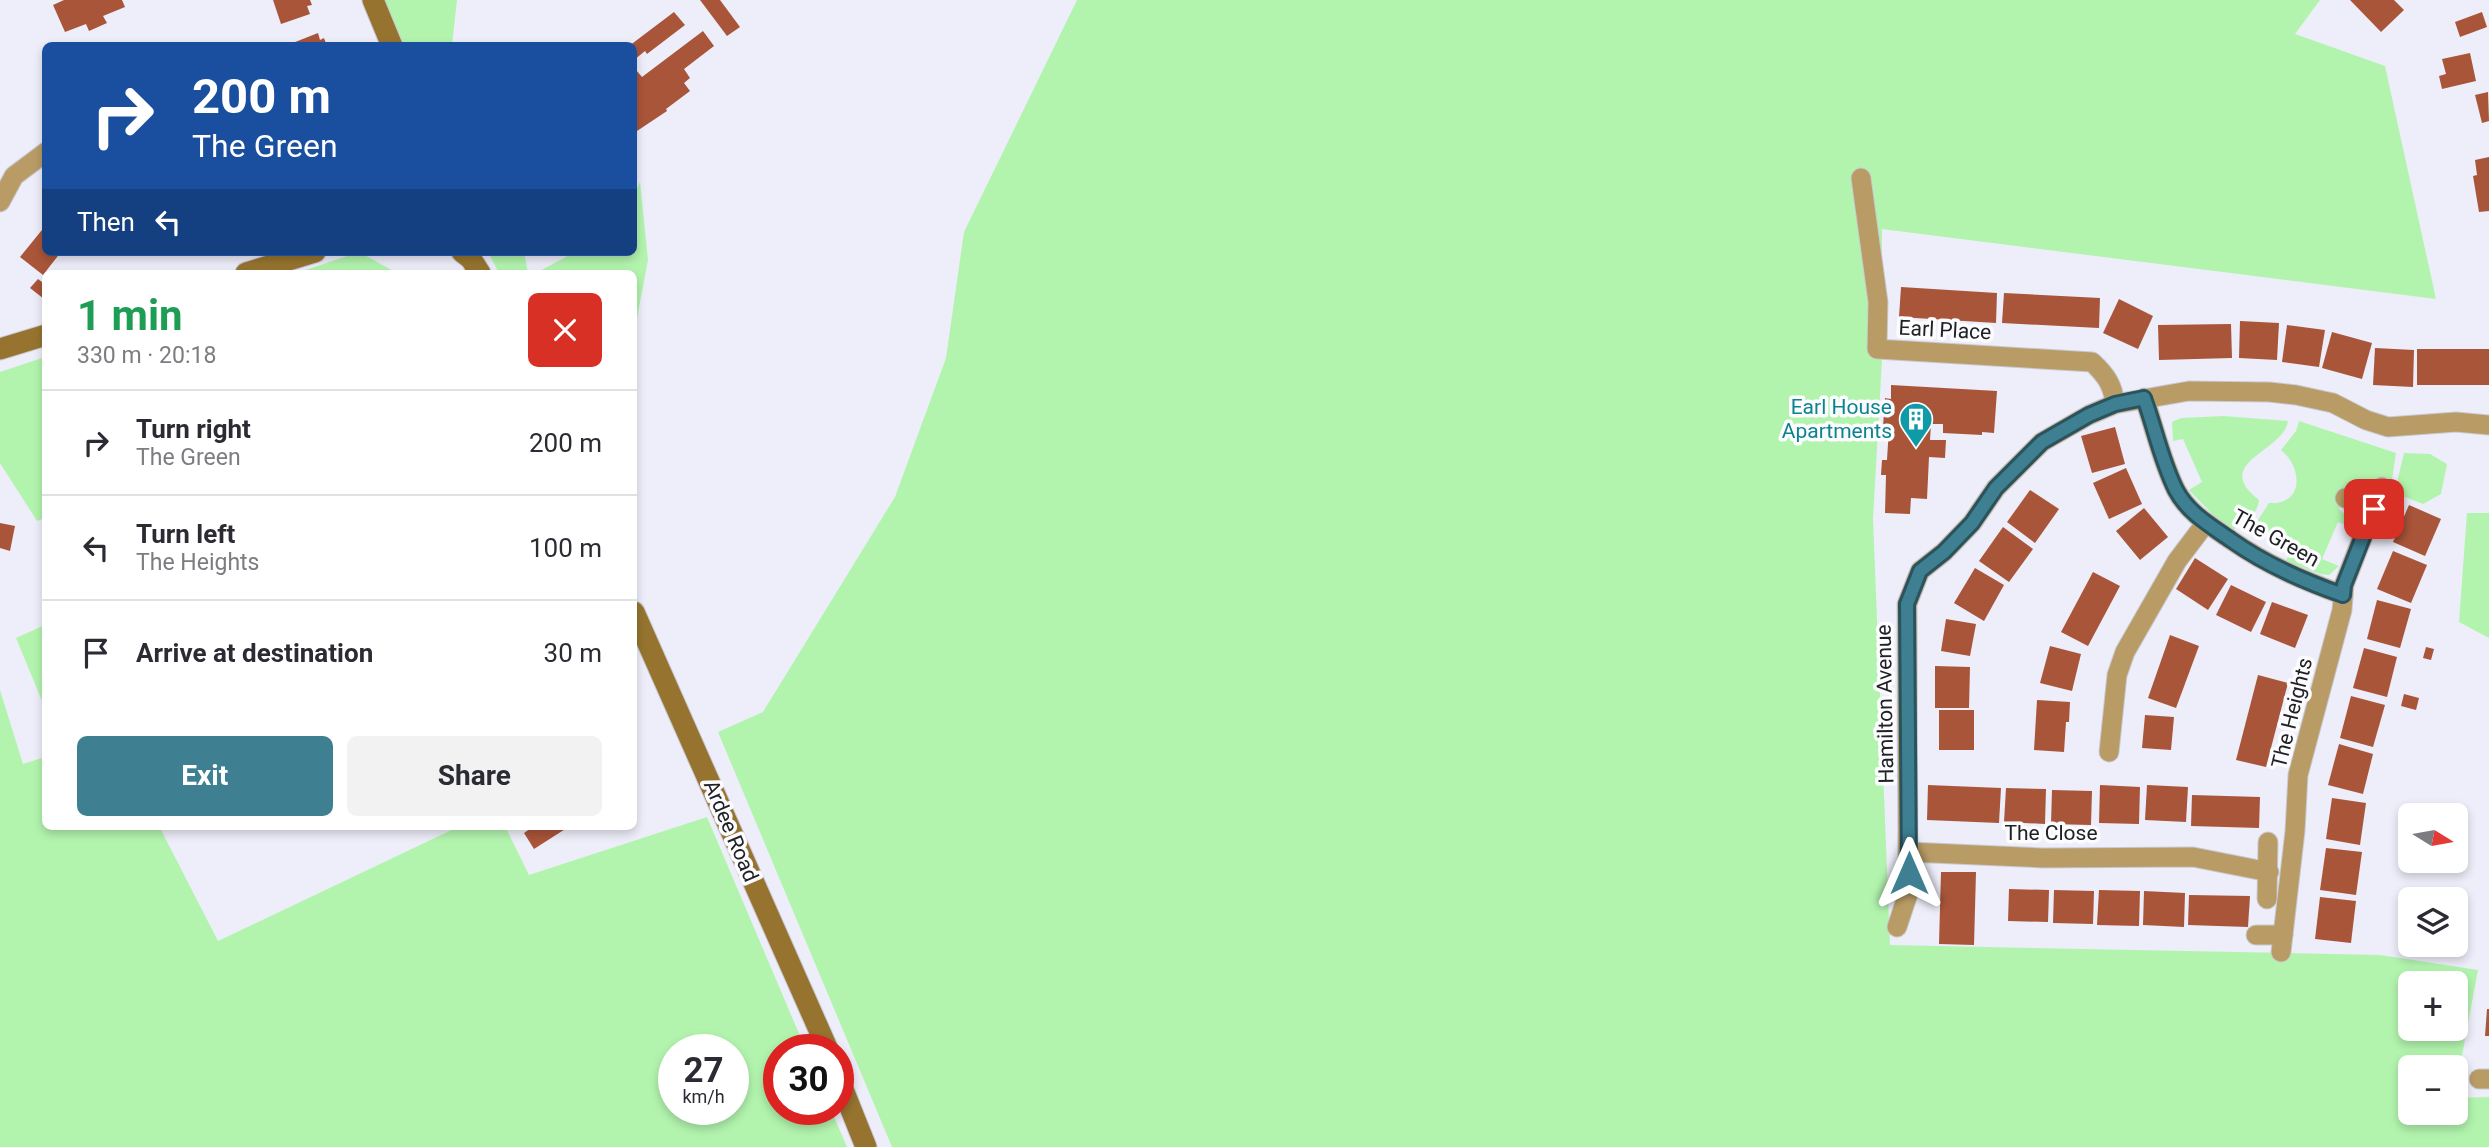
<!DOCTYPE html>
<html lang="en">
<head>
<meta charset="utf-8">
<style>
  :root { --surface:#fff; --page:#f2f2f3; --text:#2b2b33; --muted:#7c7c81; --line:#e1e1e2; --accent:#3e7f92 }
  body { margin:0; font-family:Roboto,sans-serif; background:var(--page); color:var(--text); height:100vh; display:flex; flex-direction:column; font-size:26px; white-space:nowrap }
  * { box-sizing:border-box; margin:0 }
  p { font-size:23px; color:var(--muted) }
  .icon { flex:none; width:38px; height:38px; fill:none; stroke:currentColor; stroke-width:2; stroke-linecap:round; stroke-linejoin:round }
  .map { position:relative; flex:1; overflow:hidden }
  .sheet { position:absolute; left:42px; top:270px; width:595px; height:560px; display:flex; flex-direction:column; background:var(--surface); border-radius:10px; box-shadow:0 4px 10px #0003 }
  .sheet>* { flex:none }
  .top-card { position:absolute; left:42px; top:42px; width:595px; height:214px; border-radius:10px; box-shadow:0 4px 10px #0003; background:#1a4fa0; color:#fff; overflow:hidden }
  .needle { width:46px; rotate:101deg }
  .fabs { position:absolute; left:2398px; top:803px; display:grid; gap:14px }
  .fabs a { display:grid; place-items:center; width:70px; height:70px; border-radius:10px; background:var(--surface); box-shadow:0 4px 10px #0003; font-size:35px }
  .speed { position:absolute; left:658px; top:1034px; display:flex; gap:14px; font-size:35px; font-weight:700; text-align:center }
  .speed>* { display:grid; place-content:center; width:91px; height:91px; border-radius:50%; background:var(--surface); box-shadow:0 4px 10px #0003; line-height:1 }
  .speed small { font-size:18px; font-weight:400 }
  .speed .limit { border:10px solid #d22; background:#fff; color:#111 }
  .pin { position:absolute; display:grid; place-items:center; width:60px; height:60px; color:#fff; margin:-30px; border-radius:14px; box-shadow:0 4px 10px #0006 }
  .me { position:absolute; width:77px; margin:-38px; rotate:0deg; stroke-linejoin:round; filter:drop-shadow(0 0 5px #0008) }
  .turn { display:flex; align-items:center; gap:24px; height:147px; padding:0 35px; font-size:32px }
  .turn .icon { width:91px; height:91px; stroke-width:2.5 }
  .turn b { display:block; font-size:49px; line-height:60px }
  .then { display:flex; align-items:center; height:66px; padding:0 35px; background:#0003; gap:14px; font-size:26px }
  .round { display:grid; place-items:center; flex:none; width:74px; height:74px; border-radius:10px; background:var(--page) }
  .head { display:flex; align-items:center; justify-content:space-between; height:119px; padding:0 35px }
  h1 { font-size:42px; font-weight:700; line-height:52px; color:#1e9e55 }
  .cta { display:flex; gap:14px; margin-top:auto; padding:14px 35px }
  .cta a { flex:1; height:80px; border-radius:10px; background:var(--accent); color:#fff; font-size:28px; font-weight:700; line-height:80px; text-align:center }
  .cta a+a { background:var(--page); color:var(--text) }
  ul { padding:0; list-style:none }
  li { display:flex; align-items:center; gap:21px; height:105px; padding:0 35px; border-top:2px solid var(--line) }
  li div { flex:1 }
  li b { display:block; font-size:26px }
  li em { font-style:normal }
  .map>svg:first-child { display:block }
  .green { fill:#b2f4ae; fill-rule:evenodd }
  .building { fill:#a9553a }
  .lines { fill:none; stroke-linecap:round; stroke-linejoin:round }
  .street-casing { stroke:#c8c9d3; stroke-width:21 }
  .secondary-casing { stroke:#c8c9d3; stroke-width:23 }
  .street { stroke:#b99c65; stroke-width:19 }
  .secondary { stroke:#96742f; stroke-width:21 }
  .route-casing { stroke:#28535f; stroke-width:18 }
  .route { stroke:#3e7f92; stroke-width:12 }
  .labels { text-anchor:middle; dominant-baseline:central; stroke-width:7; stroke-linejoin:round; paint-order:stroke }
  .street-label { font-size:21px; fill:#202124; stroke:#fcfcfe }
  .culture-label { font-size:21px; fill:#0d838f; stroke:#fcfcfe; text-anchor:end }
</style>
</head>
<body>
<div class="map">
<svg width="2489" height="1147" viewBox="0 0 2489 1147">
  <rect width="100%" height="100%" fill="#edeef9"/>
  <g class="green">
    <polygon points="383,0 457,0 452,45 402,45"/>
    <path d="M1077,0H2320L2295,34L2385,66L2436,299L1882,229V360L1873,519L1890,945L2380,955L2478,970L2455,1093V1068H2410V1113H2455V1098L2489,1097V1147H892L718,732L763,712L895,497L946,358L964,232ZM2410,984H2455V1029H2410Z"/>
    <polygon points="640,182 648,260 634,334 634,273 536,273 575,252 634,252 634,195"/>
    <polygon points="359,252 397,273 297,273"/>
    <polygon points="488,252 524,252 528,273 499,273"/>
    <polygon points="45,357 45,518 37,521 0,463 0,372"/>
    <path d="M2224,416L2288,421C2284,452 2210,462 2259,500C2258,515 2244,521 2233,530L2217,519L2189,490L2202,482L2183,439L2173,441L2172,422L2181,418Z"/>
    <path d="M2299,421L2396,453L2391,487L2377,482L2366,491L2346,488L2339,509L2357,525L2356,529L2338,522L2322,559L2339,566L2329,575L2320,574L2286,561L2292,547L2254,526L2269,503C2304,505 2303,468 2281,450L2296,431Z"/>
    <polygon points="2404,453 2430,454 2447,464 2441,494 2423,504 2397,494 2398,478"/>
    <polygon points="2467,513 2489,513 2489,638 2459,622"/>
    <polygon points="45,625 45,708 16,638"/>
    <path d="M0,690L23,764L45,757L46,826H159L218,941L460,826H505L529,875L707,817L806,1050H779V1110H831L847,1147H0ZM674,1050H733V1110H674Z"/>
  </g>
  <g class="building">
    <polygon points="64,0 122,0 125,7 103,16 107,23 89,31 86,24 65,32 53,5"/>
    <polygon points="273,0 310,0 312,5 307,6 310,14 281,24"/>
    <polygon points="700,0 720,0 740,27 727,36"/>
    <polygon points="2350,0 2394,0 2404,10 2381,32"/>
    <polygon points="674,12 685,25 647,54 645,51 634,60 634,46 629,46"/>
    <polygon points="2482,12 2487,27 2460,37 2455,22"/>
    <polygon points="703,31 714,46 684,69 690,78 684,83 690,91 666,109 667,111 634,133 634,72 636,70 642,77"/>
    <polygon points="318,33 320,40 324,38 327,46 285,46"/>
    <polygon points="2470,53 2476,81 2442,89 2439,76 2446,74 2442,59"/>
    <polygon points="2488,92 2489,121 2482,123 2475,95"/>
    <polygon points="2489,157 2489,211 2479,212 2473,176 2477,175 2475,160"/>
    <polygon points="46,225 46,252 61,252 43,275 20,257"/>
    <polygon points="38,279 46,285 44,299 30,288"/>
    <polygon points="1901,287 1997,293 1996,323 1899,317"/>
    <polygon points="2004,293 2100,298 2099,328 2002,323"/>
    <polygon points="2119,299 2153,316 2138,349 2103,333"/>
    <polygon points="2240,321 2279,323 2277,360 2239,358"/>
    <polygon points="2231,324 2232,358 2159,360 2158,325"/>
    <polygon points="2287,325 2325,330 2319,367 2282,362"/>
    <polygon points="2332,332 2372,343 2362,379 2322,368"/>
    <polygon points="2375,348 2414,350 2413,387 2373,385"/>
    <rect x="2417" y="349" width="72" height="36"/>
    <polygon points="1891,385 1997,391 1994,433 1982,432 1982,435 1943,433 1943,424 1931,424 1930,440 1946,440 1945,458 1929,457 1927,499 1911,498 1910,514 1885,513 1886,475 1881,475 1882,460 1887,460 1889,427 1883,427 1885,398 1891,399"/>
    <polygon points="2115,427 2125,464 2092,473 2081,436"/>
    <polygon points="2126,468 2142,504 2109,519 2093,483"/>
    <polygon points="2030,490 2059,509 2035,543 2007,522"/>
    <polygon points="2409,505 2441,519 2425,556 2393,542"/>
    <polygon points="2144,508 2168,537 2140,560 2116,531"/>
    <polygon points="0,523 15,526 10,551 0,548"/>
    <polygon points="2003,527 2033,549 2009,582 1979,561"/>
    <polygon points="2393,551 2427,565 2411,603 2377,589"/>
    <polygon points="2195,558 2228,579 2208,610 2176,589"/>
    <polygon points="1975,568 2004,585 1984,621 1954,603"/>
    <polygon points="2093,572 2120,586 2088,646 2061,632"/>
    <polygon points="2231,585 2266,602 2251,632 2216,615"/>
    <polygon points="2377,600 2411,609 2400,648 2367,639"/>
    <polygon points="2272,602 2308,615 2295,648 2260,634"/>
    <polygon points="1946,619 1976,624 1970,656 1941,651"/>
    <polygon points="2170,635 2199,646 2176,708 2148,698"/>
    <polygon points="2050,646 2081,654 2072,691 2040,683"/>
    <polygon points="2426,647 2434,649 2431,660 2423,658"/>
    <polygon points="2364,648 2397,657 2387,697 2353,688"/>
    <polygon points="1935,666 1970,667 1969,708 1935,708"/>
    <polygon points="2258,675 2288,683 2266,767 2236,760"/>
    <polygon points="2404,694 2419,698 2416,710 2401,706"/>
    <polygon points="2351,696 2385,705 2373,747 2340,738"/>
    <polygon points="2037,700 2070,702 2069,722 2066,722 2064,752 2034,750"/>
    <rect x="1939" y="710" width="35" height="40"/>
    <polygon points="2145,715 2174,717 2171,750 2142,748"/>
    <polygon points="2339,744 2373,754 2363,794 2328,785"/>
    <polygon points="1928,785 2001,788 1999,823 1927,820"/>
    <polygon points="2100,785 2140,787 2139,824 2099,823"/>
    <polygon points="2147,785 2188,787 2186,822 2145,820"/>
    <polygon points="2006,788 2046,789 2045,824 2004,822"/>
    <polygon points="2052,790 2092,791 2091,825 2051,824"/>
    <polygon points="2192,795 2260,797 2259,828 2191,826"/>
    <polygon points="2332,798 2366,803 2360,845 2326,839"/>
    <polygon points="530,826 570,826 534,849 524,833 531,828"/>
    <polygon points="2326,848 2362,852 2356,895 2320,890"/>
    <polygon points="1941,872 1976,872 1974,945 1939,944"/>
    <polygon points="2009,889 2049,890 2048,922 2008,921"/>
    <polygon points="2054,890 2094,891 2093,924 2053,923"/>
    <polygon points="2099,890 2140,891 2139,926 2097,925"/>
    <polygon points="2144,891 2185,893 2184,927 2143,925"/>
    <polygon points="2189,895 2250,896 2248,927 2188,925"/>
    <polygon points="2320,897 2356,901 2351,943 2315,939"/>
    <polygon points="2422,945 2456,945 2456,950 2422,947"/>
    <polygon points="2487,1009 2489,1009 2489,1036 2485,1036"/>
  </g>
  <g class="lines">
    <defs>
      <g id="street">
        <path d="M1861,178L1878,302L1877,349L2092,362C2106,375 2113,385 2115,404"/>
        <polyline points="0,202 14,176 46,152"/>
        <path d="M2144,398C2155,428 2161,460 2176,490C2188,513 2211,526 2231,540C2267,565 2302,580 2343,595"/>
        <polyline points="2345,498 2374,509"/>
        <polyline points="2109,752 2117,675 2125,652 2177,561 2205,524"/>
        <polyline points="1909,852 2043,858 2193,857 2269,872"/>
        <polyline points="2267,899 2268,842"/>
        <polyline points="1897,927 1908,894 1907,604 1920,571 1944,552 1972,523 1996,488 2042,442 2089,415 2115,404 2189,391 2269,392 2296,395 2333,403 2366,420 2388,427 2456,422 2489,425"/>
        <polyline points="2256,935 2283,935"/>
        <polyline points="2281,952 2295,831 2298,775 2342,610 2344,585 2382,487"/>
        <polyline points="2479,1079 2489,1079"/>
      </g>
      <g id="secondary">
        <polyline points="373,0 392,46"/>
        <polyline points="462,252 471,259 480,273"/>
        <polyline points="246,273 315,252"/>
        <polyline points="0,349 46,335"/>
        <polyline points="634,612 828,1050"/>
        <polyline points="838,1077 866,1147"/>
      </g>
    </defs>
    <use href="#street" class="street-casing"/>
    <use href="#secondary" class="secondary-casing"/>
    <use href="#street" class="street"/>
    <use href="#secondary" class="secondary"/>
  </g>
  <g class="lines">
    <defs>
      <path id="route" d="M1909,873L1907,604L1920,571L1944,552L1972,523L1996,488L2042,442L2089,415L2115,404L2144,398C2155,428 2161,460 2176,490C2188,513 2211,526 2231,540C2266,565 2303,581 2343,595L2344,585L2374,509"/>
    </defs>
    <use href="#route" class="route-casing"/>
    <use href="#route" class="route"/>
  </g>
  <defs>
    <symbol id="building-pin" viewBox="-11 -11 22 30"><path d="M0 17L-7.5 6A9.5 9.5 0 1 1 7.5 6Z" fill="#0f9aa8" stroke="#fcfcfe"/><path d="M-4-6H4V6H1V3H-1V6H-4ZM-2.5-4.3h1.7v1.8h-1.7ZM.8-4.3h1.7v1.8H.8ZM-2.5-1h1.7V.8h-1.7ZM.8-1h1.7V.8H.8Z" fill="#fff"/></symbol>
  </defs>
  <g fill-rule="evenodd">
    <use href="#building-pin" x="1897" y="400" width="38" height="52"/>
  </g>
  <g class="labels">
    <g class="street-label">
      <text transform="translate(1945 330) rotate(3)">Earl Place</text>
      <text transform="translate(2276 538) rotate(29)">The Green</text>
      <text transform="translate(1885 704) rotate(-91)">Hamilton Avenue</text>
      <text transform="translate(2292 713) rotate(-76)">The Heights</text>
      <text transform="translate(731 831) rotate(67)">Ardee Road</text>
      <text x="2051" y="833">The Close</text>
    </g>
    <g class="culture-label">
      <text x="1892" y="407">Earl House<tspan x="1892" dy="24">Apartments</tspan></text>
    </g>
  </g>
</svg>
<div class="fabs">
<a><svg class="needle" viewBox="-14 -14 28 28"><path d="M0-13l5 13h-10z" fill="#e53935"/><path d="M0 13l5-13h-10z" fill="#7c7c81"/></svg></a>
<a><svg class="icon" aria-label="layers" viewBox="0 0 24 24"><path d="M12 4l9 5-9 5-9-5zM3 14l9 5 9-5"/></svg></a>
<a>+</a>
<a>−</a>
</div>
<div class="speed"><div>27<small>km/h</small></div><div class="limit">30</div></div>
<div class="pin" style="left:2374px;top:509px;background:#d93025"><svg class="icon" aria-label="arrive" viewBox="0 0 24 24"><path d="M6 21V4h12l-3 4 3 4H6"/></svg></div>
<svg class="me" style="left:1909px;top:873px" viewBox="-20 -20 40 40"><path d="M0-17L14 15 0 8-14 15z" fill="#3e7f92" stroke="#fff" stroke-width="4"/></svg>
<div class="top-card">
<div class="turn"><svg class="icon" aria-label="right" viewBox="0 0 24 24"><path d="M7 20v-9h11M14 6l5 5-5 5"/></svg><div><b>200 m</b>The Green</div></div>
<div class="then">Then<svg class="icon" aria-label="left" viewBox="0 0 24 24"><path d="M17 20v-9H6M10 6l-5 5 5 5"/></svg></div>
</div>
<section class="sheet">
<div class="head"><div><h1>1 min</h1><p>330 m · 20:18</p></div><a class="round" style="background:#d93025;color:#fff"><svg class="icon" aria-label="close" viewBox="0 0 24 24"><path d="M6 6l12 12M18 6L6 18"/></svg></a></div>
<ul>
<li><svg class="icon" aria-label="right" viewBox="0 0 24 24"><path d="M7 20v-9h11M14 6l5 5-5 5"/></svg><div><b>Turn right</b><p>The Green</p></div><em>200 m</em></li>
<li><svg class="icon" aria-label="left" viewBox="0 0 24 24"><path d="M17 20v-9H6M10 6l-5 5 5 5"/></svg><div><b>Turn left</b><p>The Heights</p></div><em>100 m</em></li>
<li><svg class="icon" aria-label="arrive" viewBox="0 0 24 24"><path d="M6 21V4h12l-3 4 3 4H6"/></svg><div><b>Arrive at destination</b></div><em>30 m</em></li>
</ul>
<div class="cta"><a>Exit</a><a>Share</a></div>
</section>
</div>
</body>
</html>
